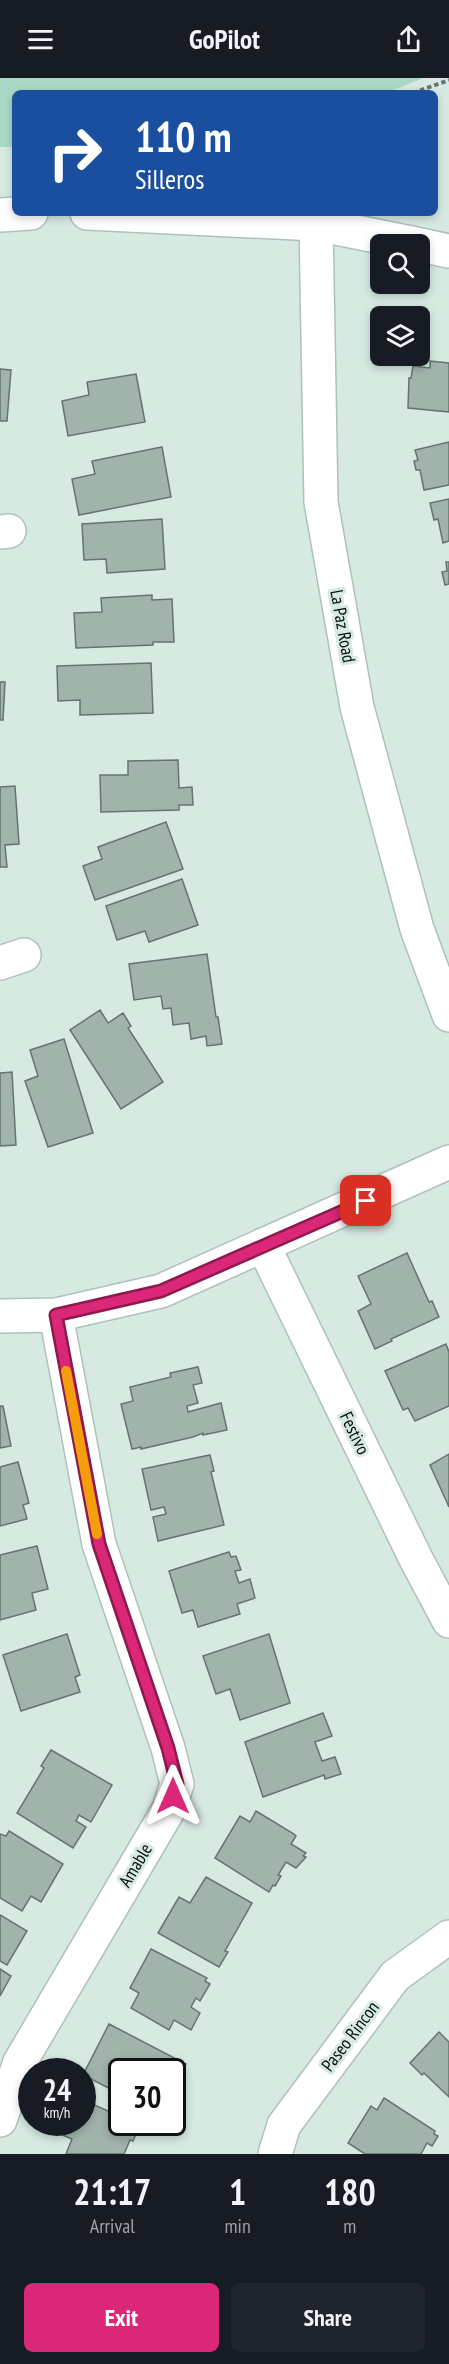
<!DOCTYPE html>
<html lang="en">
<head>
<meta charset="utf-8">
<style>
  :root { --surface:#171b24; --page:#20242c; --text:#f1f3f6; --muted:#9ea1a6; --accent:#db2777 }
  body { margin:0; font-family:"PT Sans Narrow",sans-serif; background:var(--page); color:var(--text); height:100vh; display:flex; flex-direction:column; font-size:22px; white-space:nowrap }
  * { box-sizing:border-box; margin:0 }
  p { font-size:20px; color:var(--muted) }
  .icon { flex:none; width:33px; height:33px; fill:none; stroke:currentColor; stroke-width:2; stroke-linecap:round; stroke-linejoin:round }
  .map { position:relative; height:2076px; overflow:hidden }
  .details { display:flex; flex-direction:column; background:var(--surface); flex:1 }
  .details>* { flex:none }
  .top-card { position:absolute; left:12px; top:12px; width:426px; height:126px; border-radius:9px; box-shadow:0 3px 9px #0003; background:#1a4fa0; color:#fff; overflow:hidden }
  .buttons { position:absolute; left:370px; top:156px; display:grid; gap:12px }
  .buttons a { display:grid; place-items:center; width:60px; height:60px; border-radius:9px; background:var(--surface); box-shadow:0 3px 9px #0003; font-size:30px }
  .speed { position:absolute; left:18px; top:1980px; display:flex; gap:12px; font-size:30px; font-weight:700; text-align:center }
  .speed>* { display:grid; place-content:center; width:78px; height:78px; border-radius:50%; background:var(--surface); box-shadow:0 3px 9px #0003; line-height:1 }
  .speed small { font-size:15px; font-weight:400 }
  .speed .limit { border:3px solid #111; border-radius:9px; background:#fff; color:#111 }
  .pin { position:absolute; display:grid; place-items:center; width:51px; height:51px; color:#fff; margin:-26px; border-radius:12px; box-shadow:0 3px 9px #0006 }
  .me { position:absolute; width:66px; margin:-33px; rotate:0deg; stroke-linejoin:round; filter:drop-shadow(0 0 4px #0008) }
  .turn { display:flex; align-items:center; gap:21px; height:126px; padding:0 24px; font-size:27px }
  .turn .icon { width:78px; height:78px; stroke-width:2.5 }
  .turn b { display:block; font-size:42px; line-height:51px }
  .eta { display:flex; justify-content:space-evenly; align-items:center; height:102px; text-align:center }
  .eta b { font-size:36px; font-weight:600; line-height:42px }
  .action { display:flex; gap:12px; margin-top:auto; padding:12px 24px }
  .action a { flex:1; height:69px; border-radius:9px; background:var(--accent); color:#fff; font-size:24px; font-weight:600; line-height:69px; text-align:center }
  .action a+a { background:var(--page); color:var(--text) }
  header { display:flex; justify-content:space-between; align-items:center; height:78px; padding:0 24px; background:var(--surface); font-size:27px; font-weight:600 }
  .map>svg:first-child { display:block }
  .green { fill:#abd8c6 }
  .building { fill:#a0b4ac; stroke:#63756e; stroke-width:1.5 }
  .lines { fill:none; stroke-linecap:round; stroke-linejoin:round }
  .minor-casing { stroke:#aec2b9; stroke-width:36 }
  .major-casing { stroke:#aec2b9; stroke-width:36 }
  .path { stroke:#687570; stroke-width:4; stroke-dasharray:4.5 3; stroke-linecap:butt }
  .minor { stroke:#fff; stroke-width:33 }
  .major { stroke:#fff; stroke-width:33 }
  .route-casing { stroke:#8e194d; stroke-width:15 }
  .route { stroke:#db2777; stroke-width:10 }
  .slow { stroke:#f59e0b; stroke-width:10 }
  .labels { text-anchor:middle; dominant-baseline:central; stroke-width:6; stroke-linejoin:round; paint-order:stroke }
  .street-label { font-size:18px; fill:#080f0c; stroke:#d6eae2 }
</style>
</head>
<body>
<header><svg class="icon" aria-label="menu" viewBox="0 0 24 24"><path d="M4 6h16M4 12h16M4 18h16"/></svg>GoPilot<svg class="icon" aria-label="share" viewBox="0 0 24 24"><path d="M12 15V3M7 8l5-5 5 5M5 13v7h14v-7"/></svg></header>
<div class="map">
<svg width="449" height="2076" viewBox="0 0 449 2076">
  <rect width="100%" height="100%" fill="#d6eae2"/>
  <polygon class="green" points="0,0 423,0 387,15 15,15 15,69 0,69"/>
  <g class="building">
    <polygon points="430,283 449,285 449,334 408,330 409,300 411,300 413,288 430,290"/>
    <polygon points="0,291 11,292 7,343 0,343"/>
    <polygon points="136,296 145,344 68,358 62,323 89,317 87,304"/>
    <polygon points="449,364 449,407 424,412 420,392 416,392 414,383 418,382 415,372"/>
    <polygon points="162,369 171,419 79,437 72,401 95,396 92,383"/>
    <polygon points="449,421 449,463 443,465 438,441 434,442 430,425"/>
    <polygon points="162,441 165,491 107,495 106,481 84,482 82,446"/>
    <polygon points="446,484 449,484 449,506 445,507 442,494 447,493"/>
    <polygon points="152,517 152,522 172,521 174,564 153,564 153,567 76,570 74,535 102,534 101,520"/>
    <polygon points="151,585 153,635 80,637 80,622 58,623 57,588"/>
    <polygon points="0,604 5,604 3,642 0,642"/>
    <polygon points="178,682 179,710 192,709 193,727 179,727 179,732 101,734 100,697 128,697 128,683"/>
    <polygon points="15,708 19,766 5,767 7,789 0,789 0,709"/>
    <polygon points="166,744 183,791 95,822 83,788 102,781 98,769"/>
    <polygon points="182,801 198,847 149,864 145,853 117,862 106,828"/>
    <polygon points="207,876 216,939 218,939 222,966 207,968 206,958 191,961 189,945 173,947 171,930 163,931 161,918 134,922 129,886"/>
    <polygon points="100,932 108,945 123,935 131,948 128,950 163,1004 121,1031 70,952"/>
    <polygon points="64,961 93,1055 48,1069 25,1003 38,998 30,972"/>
    <polygon points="12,994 16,1067 0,1068 0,995"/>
    <polygon points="407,1175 429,1224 432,1223 439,1239 391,1261 392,1263 375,1271 358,1233 371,1226 358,1198"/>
    <polygon points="446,1266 449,1274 449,1328 415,1343 408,1330 403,1332 385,1293"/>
    <polygon points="198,1289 202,1305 193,1307 198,1325 187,1328 188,1334 221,1325 227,1352 203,1357 203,1355 193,1359 141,1371 141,1369 132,1371 121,1326 133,1323 130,1309 171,1299 170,1295"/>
    <polygon points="0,1328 3,1328 11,1368 0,1370"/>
    <polygon points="449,1376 449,1429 430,1387"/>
    <polygon points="210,1377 214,1393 211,1394 224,1447 158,1463 153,1439 166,1436 164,1429 151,1432 142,1391"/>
    <polygon points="18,1384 29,1425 23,1427 27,1441 0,1448 0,1389"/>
    <polygon points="37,1468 48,1511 32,1515 36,1532 0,1542 0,1477"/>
    <polygon points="229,1474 231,1479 236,1478 241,1492 235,1493 239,1505 250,1501 255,1520 237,1526 240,1536 198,1549 193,1532 182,1535 169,1493"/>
    <polygon points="67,1556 80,1597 75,1599 80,1614 21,1633 3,1577"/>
    <polygon points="269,1556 290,1625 240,1642 230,1611 216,1616 203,1578"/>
    <polygon points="323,1635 332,1658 315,1664 322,1683 335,1679 341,1696 325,1701 324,1697 263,1719 245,1664"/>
    <polygon points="51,1672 112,1707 91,1744 79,1737 76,1743 86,1749 73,1770 17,1735 44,1690 41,1688"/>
    <polygon points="256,1733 294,1756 296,1758 291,1766 306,1775 303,1778 306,1779 296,1790 286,1784 278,1797 281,1798 275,1808 273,1807 269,1814 215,1780 240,1738 250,1744"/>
    <polygon points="9,1753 63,1786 41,1824 31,1818 22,1833 0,1820 0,1756 6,1758"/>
    <polygon points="206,1799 252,1825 225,1873 228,1874 219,1889 158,1855 179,1819 190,1825"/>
    <polygon points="0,1837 27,1853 7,1887 0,1883"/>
    <polygon points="151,1871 207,1900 205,1903 210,1906 200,1923 196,1920 191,1929 200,1935 191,1952 174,1942 169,1952 131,1930 139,1915 130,1910"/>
    <polygon points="0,1891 11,1898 0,1918"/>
    <polygon points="109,1946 186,1986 172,2013 172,1994 122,1994 122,2017 83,1997"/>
    <polygon points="439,1954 449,1964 449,2019 424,1995 422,1997 410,1985"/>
    <polygon points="82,2019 86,2021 85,2023 122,2039 122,2044 134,2044 140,2047 133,2063 130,2062 124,2076 66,2076 72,2061 60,2056 65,2044 82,2044"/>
    <polygon points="384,2020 435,2053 434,2056 438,2058 432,2068 427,2065 421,2076 365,2076 348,2065 371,2028 377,2032"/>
  </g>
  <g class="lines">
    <defs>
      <g id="minor">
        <polyline points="0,454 9,453"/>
        <polyline points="0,885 24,877"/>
        <polyline points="263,1167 416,1481 449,1543"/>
        <polyline points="0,1238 56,1237 161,1213 449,1084"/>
        <polyline points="0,2042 20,1984 169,1731 177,1706 168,1670 99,1466 56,1237"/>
        <polyline points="275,2076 284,2047 395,1898 449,1859"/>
      </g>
      <g id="major">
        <polyline points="87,135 316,146 416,166"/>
        <polyline points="0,137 31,135"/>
        <polyline points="316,146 321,424 357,629 417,851 449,937"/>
        <polyline points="420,167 449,173"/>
      </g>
    </defs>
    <use href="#minor" class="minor-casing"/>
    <use href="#major" class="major-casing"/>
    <polyline class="path" points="413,15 449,2"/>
    <use href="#minor" class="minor"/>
    <use href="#major" class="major"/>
  </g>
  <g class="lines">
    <defs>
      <polyline id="route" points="173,1718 177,1706 168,1670 99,1466 56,1237 161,1213 366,1123"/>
    </defs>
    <use href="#route" class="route-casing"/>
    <use href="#route" class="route"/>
    <polyline class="slow" points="66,1293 97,1456"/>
  </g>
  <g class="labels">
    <g class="street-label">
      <text transform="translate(343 548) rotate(80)">La Paz Road</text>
      <text transform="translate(355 1355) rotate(64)">Festivo</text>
      <text transform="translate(135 1787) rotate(-59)">Amable</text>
      <text transform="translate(350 1958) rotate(-53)">Paseo Rincon</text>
    </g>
  </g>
</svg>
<div class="buttons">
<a><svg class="icon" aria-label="search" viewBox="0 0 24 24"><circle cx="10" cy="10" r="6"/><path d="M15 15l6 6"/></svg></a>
<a><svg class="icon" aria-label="layers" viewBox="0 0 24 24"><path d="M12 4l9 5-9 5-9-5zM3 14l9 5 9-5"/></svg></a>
</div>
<div class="speed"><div>24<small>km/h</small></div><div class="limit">30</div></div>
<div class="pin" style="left:366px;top:1123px;background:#d93025"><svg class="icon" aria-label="arrive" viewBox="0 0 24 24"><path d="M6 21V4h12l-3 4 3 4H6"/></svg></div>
<svg class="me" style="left:173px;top:1718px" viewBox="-20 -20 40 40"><path d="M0-17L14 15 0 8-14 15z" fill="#db2777" stroke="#fff" stroke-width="4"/></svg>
<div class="top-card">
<div class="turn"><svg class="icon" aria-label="right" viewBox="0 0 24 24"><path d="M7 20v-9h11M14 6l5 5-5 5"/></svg><div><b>110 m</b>Silleros</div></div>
</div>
</div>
<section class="details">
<div class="eta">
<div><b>21:17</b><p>Arrival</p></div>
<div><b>1</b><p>min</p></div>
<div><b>180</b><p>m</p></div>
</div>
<div class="action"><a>Exit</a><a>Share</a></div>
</section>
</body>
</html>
